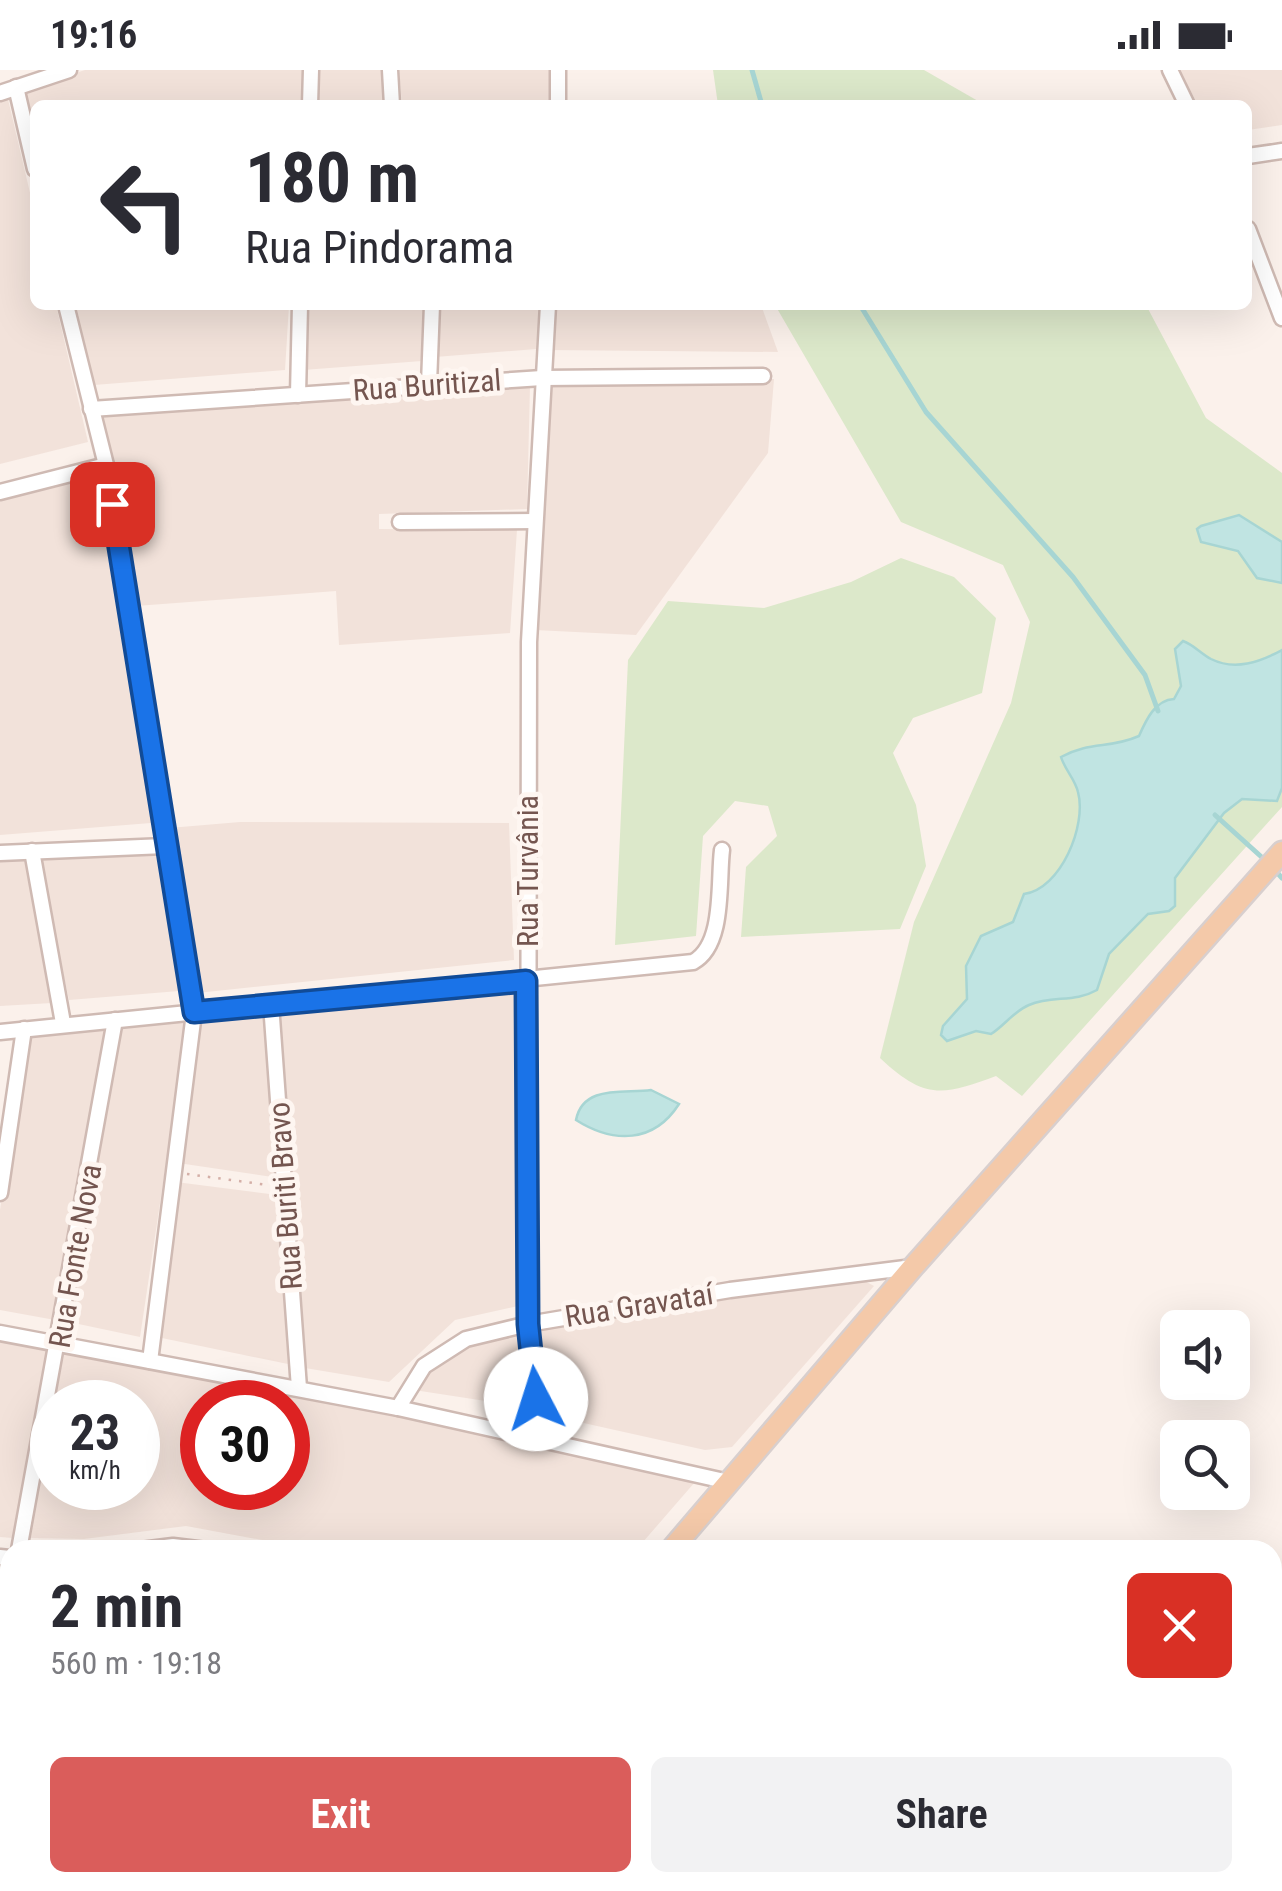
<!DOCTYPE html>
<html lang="en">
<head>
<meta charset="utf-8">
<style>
  :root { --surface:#fff; --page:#f2f2f3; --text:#2b2b33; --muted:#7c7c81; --accent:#da5d5b }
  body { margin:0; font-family:"Roboto Condensed",sans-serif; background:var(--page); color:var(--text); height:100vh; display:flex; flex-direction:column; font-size:38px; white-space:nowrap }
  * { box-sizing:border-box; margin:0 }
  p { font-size:32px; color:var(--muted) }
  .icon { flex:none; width:55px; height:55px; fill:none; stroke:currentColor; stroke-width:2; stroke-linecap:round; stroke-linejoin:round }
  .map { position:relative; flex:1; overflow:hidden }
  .drawer { position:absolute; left:0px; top:1470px; width:1282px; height:352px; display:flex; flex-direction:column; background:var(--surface); border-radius:30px 30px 0 0; box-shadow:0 10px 40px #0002 }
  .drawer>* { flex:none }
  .banner { position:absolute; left:30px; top:30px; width:1222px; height:210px; border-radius:15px; box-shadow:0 10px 40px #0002; background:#fff; color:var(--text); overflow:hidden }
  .controls { position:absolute; left:1160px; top:1240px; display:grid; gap:20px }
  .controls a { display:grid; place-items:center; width:90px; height:90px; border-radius:15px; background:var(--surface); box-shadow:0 10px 40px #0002; font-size:50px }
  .speed { position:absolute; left:30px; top:1310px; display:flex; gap:20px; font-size:50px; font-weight:700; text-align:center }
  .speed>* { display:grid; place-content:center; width:130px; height:130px; border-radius:50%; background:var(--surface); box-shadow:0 10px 40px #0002; line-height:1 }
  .speed small { font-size:25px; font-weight:400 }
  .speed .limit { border:15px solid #d22; background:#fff; color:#111 }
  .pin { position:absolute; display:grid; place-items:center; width:85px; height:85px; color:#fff; margin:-42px; border-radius:20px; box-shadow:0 5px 15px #0006 }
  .me { position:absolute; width:110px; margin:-55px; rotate:355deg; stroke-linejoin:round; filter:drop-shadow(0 0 8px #0008) }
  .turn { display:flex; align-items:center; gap:35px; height:210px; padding:0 50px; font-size:45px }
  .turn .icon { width:130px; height:130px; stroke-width:2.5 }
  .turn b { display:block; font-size:70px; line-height:85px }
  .round { display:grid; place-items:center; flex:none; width:105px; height:105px; border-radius:15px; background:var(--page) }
  .head { display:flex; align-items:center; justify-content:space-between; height:170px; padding:0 50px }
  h1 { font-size:60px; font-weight:700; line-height:75px }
  .action { display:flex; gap:20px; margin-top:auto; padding:20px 50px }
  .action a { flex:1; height:115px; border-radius:15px; background:var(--accent); color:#fff; font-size:40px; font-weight:700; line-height:115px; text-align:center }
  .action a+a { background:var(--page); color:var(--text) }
  .status { display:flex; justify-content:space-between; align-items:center; height:70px; padding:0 50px; background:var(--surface); direction:ltr }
  .status svg { height:28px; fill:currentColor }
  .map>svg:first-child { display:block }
  .residential { fill:#f2e2da; fill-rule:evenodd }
  .green { fill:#dce8ca }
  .water { fill:#c0e4e2; stroke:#a7d5d3; stroke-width:2.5 }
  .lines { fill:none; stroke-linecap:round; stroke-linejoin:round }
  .stream { stroke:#a7d5d3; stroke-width:5 }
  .minor-casing { stroke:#cfbab3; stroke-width:19 }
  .primary-casing { stroke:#d8cfce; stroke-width:25 }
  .path { stroke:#d4afa7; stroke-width:2.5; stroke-dasharray:2.5 8; stroke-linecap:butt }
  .minor { stroke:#fff; stroke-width:14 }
  .primary { stroke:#f4c9a9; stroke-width:20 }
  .route-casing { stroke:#114b97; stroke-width:25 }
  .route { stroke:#1a73e8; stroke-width:18 }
  .labels { text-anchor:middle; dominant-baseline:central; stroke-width:10; stroke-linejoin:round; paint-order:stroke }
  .street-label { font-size:30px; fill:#74554f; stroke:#fef6f1 }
</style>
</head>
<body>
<div class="status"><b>19:16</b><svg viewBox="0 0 49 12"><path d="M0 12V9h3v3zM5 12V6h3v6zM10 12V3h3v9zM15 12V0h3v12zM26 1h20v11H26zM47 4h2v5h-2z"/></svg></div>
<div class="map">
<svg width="1282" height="1821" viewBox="0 0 1282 1821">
  <rect width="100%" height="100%" fill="#fbf1eb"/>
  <g class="residential">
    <polygon points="85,0 304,0 302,35 35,35 35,64 23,20"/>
    <polygon points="315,0 381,0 384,35 314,35"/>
    <polygon points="399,0 550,0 549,35 402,35"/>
    <polygon points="1179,0 1282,0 1282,55 1248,60 1248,35 1198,35"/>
    <polygon points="7,25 35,144 35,235 56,235 88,372 0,394 0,28"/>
    <polygon points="70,235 289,235 285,300 94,315"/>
    <polygon points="304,235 425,235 422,291 303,300"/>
    <polygon points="436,235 540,235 536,279 435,287"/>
    <polygon points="555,235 761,235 778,282 552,280"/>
    <polygon points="774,309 768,383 636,565 535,560 545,312"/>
    <polygon points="530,316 527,439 379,444 379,459 517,460 510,563 339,575 336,521 136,536 112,397 98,343 408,320"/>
    <polygon points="100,402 151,753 0,765 0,426"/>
    <polygon points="240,752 509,753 514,890 197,923 169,758"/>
    <polygon points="159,779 179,921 69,930 37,784"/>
    <polygon points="26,785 52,933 0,936 0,787"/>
    <polygon points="519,915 518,1236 455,1250 389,1312 305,1298 277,938"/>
    <polygon points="265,938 279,1108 178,1093 197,946"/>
    <polygon points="188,946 140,1267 69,1252 116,953"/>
    <polygon points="106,953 55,1250 0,1240 0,1140 26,962"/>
    <polygon points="176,1112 277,1125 288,1294 157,1267"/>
    <polygon points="859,1208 874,1216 732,1377 705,1380 543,1344 533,1258"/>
    <polygon points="519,1259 531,1338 414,1320 426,1298 460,1276"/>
    <polygon points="0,1267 54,1276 13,1468 0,1467"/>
    <path d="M62,1278L607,1387L695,1412L636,1480H316L186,1456L84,1469L29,1468ZM52,1332H138V1418H52ZM202,1332H288V1418H202Z"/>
  </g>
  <g class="green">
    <polygon points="713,0 924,0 985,35 718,35"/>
    <path d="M775,235H1146L1206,348L1282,403V737L1022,1026L996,1006C942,1026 925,1030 880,988L914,852L1011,633L1030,552L1003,495L901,452Z"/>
    <polygon points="901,488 954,507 996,548 982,623 913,648 893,683 916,735 926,796 900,859 741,867 746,797 777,766 768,736 735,731 703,766 696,866 615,875 628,590 668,531 764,538 851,512"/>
    <polygon points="10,1653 10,1788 0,1777 0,1668"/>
    <polygon points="32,1813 315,1813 306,1821 40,1821"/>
  </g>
  <g class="water">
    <polygon points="1239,445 1282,472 1282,513 1257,508 1238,481 1201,472 1197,459 1201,456"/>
    <path d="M1183,571C1194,575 1200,583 1211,589C1235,601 1260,592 1282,580V718L1277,731L1242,729L1224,743L1175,808V836L1169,841L1148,844L1109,884L1097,920C1074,933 1053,925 1029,935C1014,941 1004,956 991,964L976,961L947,971L941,965L943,956L967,929L966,896L981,866L1013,852L1024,824C1061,819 1087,755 1078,722C1075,709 1065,700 1061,687C1090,671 1110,679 1139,666C1146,650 1155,630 1174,629L1181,616L1175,579Z"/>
    <path d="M651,1020L679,1034C654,1073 614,1074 576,1050C583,1014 625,1024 651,1020Z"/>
  </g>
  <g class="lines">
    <g class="stream">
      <polyline points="752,0 762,35"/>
      <polyline points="860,235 926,342 1073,507 1145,605 1158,641"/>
      <polyline points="1215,745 1266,791"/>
      <polyline points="1274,799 1282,808"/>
    </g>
    <defs>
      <g id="minor">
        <polyline points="390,0 392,35"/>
        <polyline points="1170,0 1187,35"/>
        <polyline points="16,17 35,99"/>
        <polyline points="0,23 69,0"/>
        <polyline points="310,35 311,0"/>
        <polyline points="558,35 558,0"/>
        <polyline points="1248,86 1282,81"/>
        <polyline points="1248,159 1282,248"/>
        <polyline points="66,235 106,395 194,943 150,1291"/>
        <polyline points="429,314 432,235"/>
        <polyline points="298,325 300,235"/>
        <polyline points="91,339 542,308 763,306"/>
        <polyline points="0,422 106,395"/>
        <polyline points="400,452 535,451"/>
        <polyline points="32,781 63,953"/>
        <polyline points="0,783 165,776"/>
        <polyline points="271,934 299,1318"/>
        <path d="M0,962L693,892C725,875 718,812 722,780"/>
        <polyline points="0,1123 24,959"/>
        <polyline points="0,1263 398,1338 729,1412"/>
        <polyline points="398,1338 424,1296 466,1269 528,1254 730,1220 913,1197"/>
        <polyline points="539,1367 528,1254 529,572 548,235"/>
        <polyline points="19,1480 115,950"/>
        <polyline points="141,1480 173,1476 206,1480"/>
        <polyline points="0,1487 10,1488"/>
        <polyline points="0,1538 10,1510"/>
      </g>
      <g id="primary">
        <polyline points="671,1480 913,1197 1282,782"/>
        <polyline points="371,1821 379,1812"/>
      </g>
    </defs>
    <use href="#minor" class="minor-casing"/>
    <use href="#primary" class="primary-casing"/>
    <polyline class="path" points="187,1104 268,1115"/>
    <use href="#minor" class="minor"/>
    <use href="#primary" class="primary"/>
  </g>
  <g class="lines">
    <defs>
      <polyline id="route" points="112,434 194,942 526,911 528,1254 536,1329"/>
    </defs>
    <use href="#route" class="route-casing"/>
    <use href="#route" class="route"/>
  </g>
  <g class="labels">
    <g class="street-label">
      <text transform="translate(427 315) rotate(-4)">Rua Buritizal</text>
      <text transform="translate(527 801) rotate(-90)">Rua Turvânia</text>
      <text transform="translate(285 1126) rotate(-94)">Rua Buriti Bravo</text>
      <text transform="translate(75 1186) rotate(-80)">Rua Fonte Nova</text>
      <text transform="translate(639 1235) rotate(-9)">Rua Gravataí</text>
    </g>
  </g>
</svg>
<div class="controls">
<a><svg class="icon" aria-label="sound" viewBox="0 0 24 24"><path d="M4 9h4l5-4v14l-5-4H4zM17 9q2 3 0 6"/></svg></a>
<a><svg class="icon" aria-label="search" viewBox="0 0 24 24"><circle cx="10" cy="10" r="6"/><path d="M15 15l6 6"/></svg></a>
</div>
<div class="speed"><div>23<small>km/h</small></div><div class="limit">30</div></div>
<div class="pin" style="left:112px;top:434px;background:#d93025"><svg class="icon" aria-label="arrive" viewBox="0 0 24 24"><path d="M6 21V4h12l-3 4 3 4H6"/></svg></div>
<svg class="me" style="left:536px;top:1329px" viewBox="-20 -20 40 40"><circle r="19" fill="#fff"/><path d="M0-13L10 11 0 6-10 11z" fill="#1a73e8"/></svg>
<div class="banner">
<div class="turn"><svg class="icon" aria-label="left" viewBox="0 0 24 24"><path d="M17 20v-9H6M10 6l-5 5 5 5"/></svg><div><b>180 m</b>Rua Pindorama</div></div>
</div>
<section class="drawer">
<div class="head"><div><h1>2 min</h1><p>560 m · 19:18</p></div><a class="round" style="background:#d93025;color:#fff"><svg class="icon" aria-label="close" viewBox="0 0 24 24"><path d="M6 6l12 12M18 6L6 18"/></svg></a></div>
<div class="action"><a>Exit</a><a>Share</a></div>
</section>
</div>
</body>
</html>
